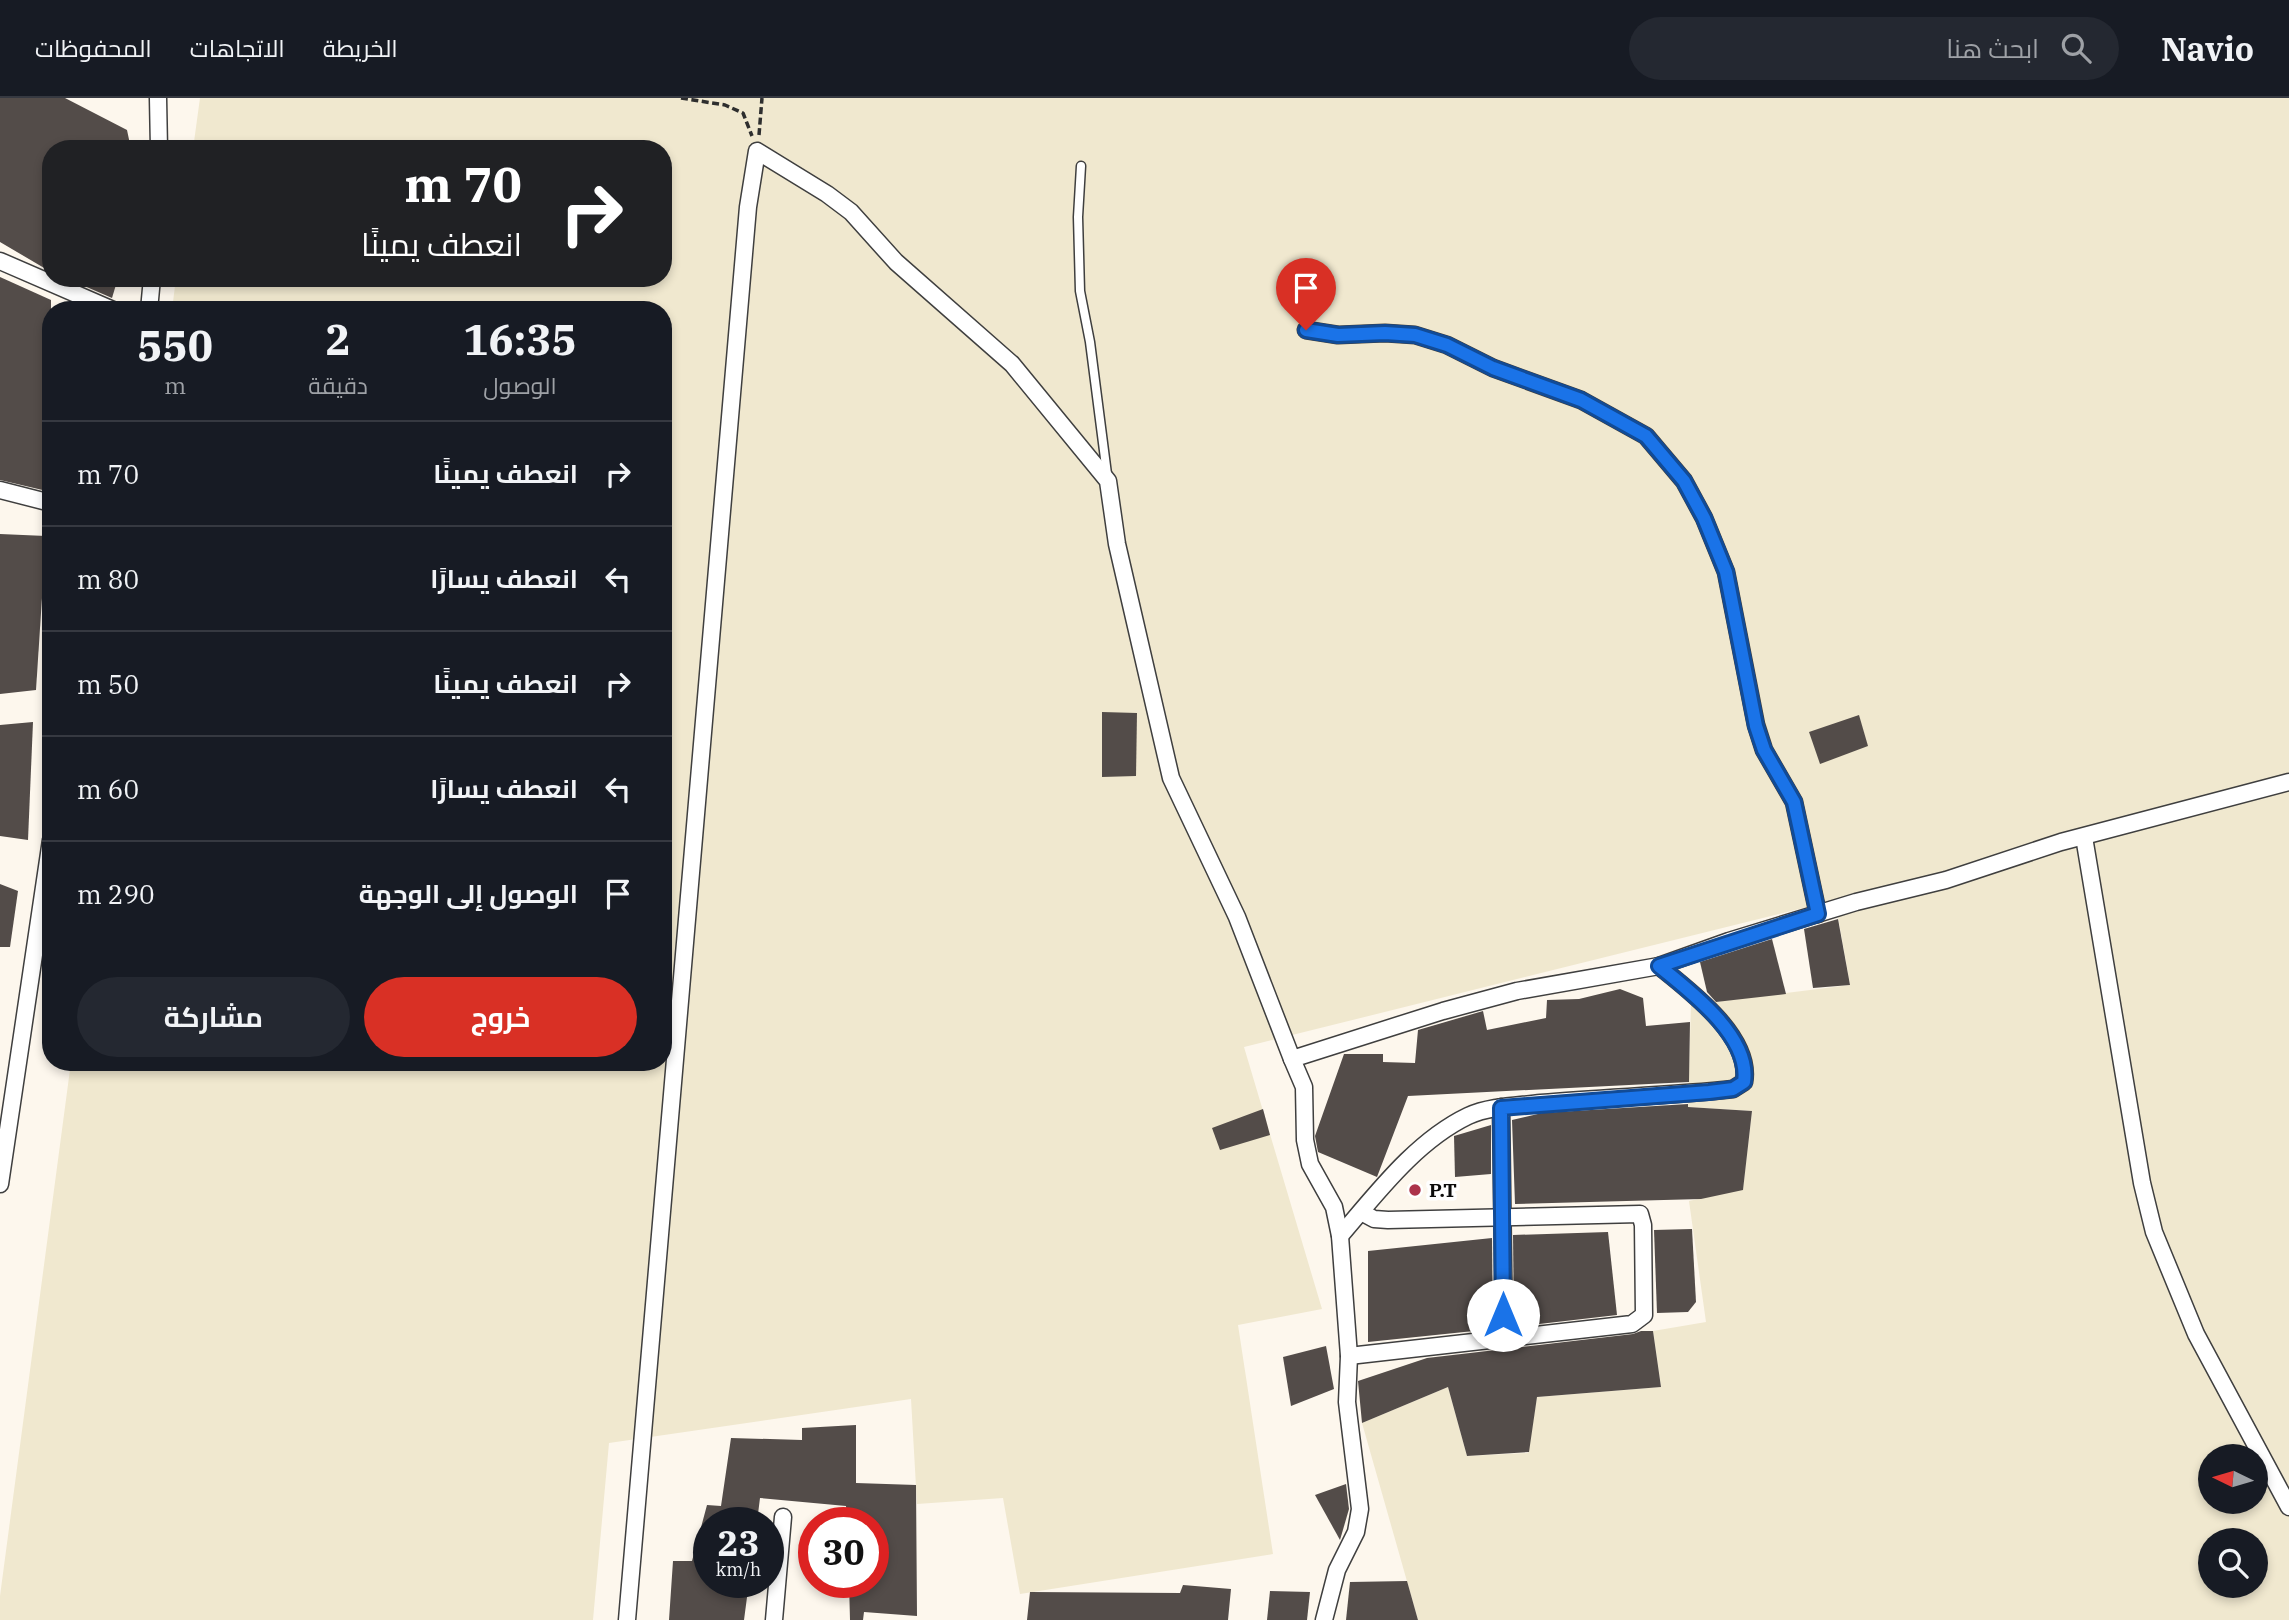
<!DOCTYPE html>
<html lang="ar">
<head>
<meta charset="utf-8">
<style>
  :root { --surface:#171b24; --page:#242831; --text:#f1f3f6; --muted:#9ea1a6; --line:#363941; --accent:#d93025 }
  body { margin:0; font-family:"IBM Plex Serif",Cairo,serif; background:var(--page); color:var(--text); direction:rtl; height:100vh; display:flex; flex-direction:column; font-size:26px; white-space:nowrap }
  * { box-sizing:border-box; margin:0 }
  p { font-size:23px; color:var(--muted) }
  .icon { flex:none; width:38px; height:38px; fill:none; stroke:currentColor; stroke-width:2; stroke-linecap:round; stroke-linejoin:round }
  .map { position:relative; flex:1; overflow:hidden; direction:ltr }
  .side { position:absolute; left:42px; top:203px; width:630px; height:770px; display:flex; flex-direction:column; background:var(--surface); border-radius:28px; box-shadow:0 4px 10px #0003; direction:rtl }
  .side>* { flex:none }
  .banner { position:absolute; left:42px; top:42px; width:630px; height:147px; border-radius:28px; box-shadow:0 4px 10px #0003; direction:rtl; background:#202124; color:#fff; overflow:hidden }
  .needle { width:46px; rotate:275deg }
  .controls { position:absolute; left:2198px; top:1346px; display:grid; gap:14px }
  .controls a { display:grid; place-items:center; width:70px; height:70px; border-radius:50%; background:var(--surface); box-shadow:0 4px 10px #0003; font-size:35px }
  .speed { position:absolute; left:693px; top:1409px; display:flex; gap:14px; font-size:35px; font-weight:700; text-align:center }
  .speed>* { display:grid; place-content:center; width:91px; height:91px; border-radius:50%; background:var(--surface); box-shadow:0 4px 10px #0003; line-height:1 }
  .speed small { font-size:18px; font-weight:400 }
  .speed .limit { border:10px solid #d22; background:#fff; color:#111 }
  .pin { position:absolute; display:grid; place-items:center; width:60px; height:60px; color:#fff; margin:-72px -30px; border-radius:50% 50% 50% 0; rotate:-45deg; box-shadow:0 0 7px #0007 }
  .pin .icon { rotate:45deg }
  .me { position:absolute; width:77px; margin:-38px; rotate:0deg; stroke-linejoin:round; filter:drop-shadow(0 0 5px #0008) }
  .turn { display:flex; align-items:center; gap:24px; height:147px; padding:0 35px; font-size:32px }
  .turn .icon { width:91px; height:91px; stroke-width:2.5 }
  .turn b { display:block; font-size:49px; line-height:60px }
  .eta { display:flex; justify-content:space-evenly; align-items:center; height:119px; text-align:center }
  .eta b { font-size:42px; font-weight:700; line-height:49px }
  .cta { display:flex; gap:14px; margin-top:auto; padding:14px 35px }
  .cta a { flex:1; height:80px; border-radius:42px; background:var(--accent); color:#fff; font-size:28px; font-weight:700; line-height:80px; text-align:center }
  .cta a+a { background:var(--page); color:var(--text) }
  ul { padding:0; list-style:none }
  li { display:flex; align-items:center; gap:21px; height:105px; padding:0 35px; border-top:2px solid var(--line) }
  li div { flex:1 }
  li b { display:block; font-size:26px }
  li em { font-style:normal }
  header { display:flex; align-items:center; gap:42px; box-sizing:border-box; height:98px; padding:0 35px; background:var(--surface); border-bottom:2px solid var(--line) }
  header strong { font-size:33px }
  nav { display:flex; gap:38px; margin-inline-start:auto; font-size:24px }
  .search { width:490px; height:63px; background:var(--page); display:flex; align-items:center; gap:18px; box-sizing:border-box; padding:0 24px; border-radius:38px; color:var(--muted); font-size:26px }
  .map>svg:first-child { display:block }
  .farmland { fill:#f0e8cf; fill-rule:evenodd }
  .building { fill:#534c49 }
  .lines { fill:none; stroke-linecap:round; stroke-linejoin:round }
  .lane-casing { stroke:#3f3f3f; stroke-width:11 }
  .street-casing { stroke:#3f3f3f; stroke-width:19 }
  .path { stroke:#2e2e2e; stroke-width:3.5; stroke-dasharray:7 3.5; stroke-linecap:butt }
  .lane { stroke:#fff; stroke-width:8 }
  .street { stroke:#fff; stroke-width:16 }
  .route-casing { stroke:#114b97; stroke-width:18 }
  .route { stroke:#1a73e8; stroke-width:12 }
  .poi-dot { fill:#ac334b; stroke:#fff; stroke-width:2.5 }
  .labels { text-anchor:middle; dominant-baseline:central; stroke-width:7; stroke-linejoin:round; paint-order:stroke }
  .poi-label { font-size:19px; font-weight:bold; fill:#0c0c0c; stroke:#fff; text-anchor:start }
</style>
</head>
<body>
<header>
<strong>Navio</strong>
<div class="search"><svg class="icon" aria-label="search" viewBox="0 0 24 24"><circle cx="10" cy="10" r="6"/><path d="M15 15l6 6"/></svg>ابحث هنا</div>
<nav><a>الخريطة</a><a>الاتجاهات</a><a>المحفوظات</a></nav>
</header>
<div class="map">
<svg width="2289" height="1522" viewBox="0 0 2289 1522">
  <rect width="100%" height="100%" fill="#fdf7ed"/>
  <path class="farmland" d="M200,0H2289V1522H1418L1362,1325L1448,1289L1467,1358L1528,1355L1537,1299L1661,1289L1653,1233L1706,1224L1689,1103L1743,1091L1752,1013L1688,1009L1691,907L1850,887L1835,802L1244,949L1322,1211L1238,1227L1273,1456L1020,1496L1003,1400L917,1406L911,1301L609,1345L593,1522H0V1498L71,964H663V212H172L176,180H663V51H193ZM2210,1358H2256V1404H2210ZM2210,1442H2256V1488H2210Z"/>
  <g class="building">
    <polygon points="0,0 65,0 127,32 131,51 51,51 51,174 0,144"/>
    <polygon points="0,179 51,202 51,394 0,382"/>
    <polygon points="66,180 118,180 112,200"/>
    <polygon points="0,436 46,438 36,592 0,596"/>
    <polygon points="1102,614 1137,615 1136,678 1102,679"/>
    <polygon points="1859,617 1868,648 1820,666 1809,634"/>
    <polygon points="33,624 28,742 0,738 0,627"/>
    <polygon points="0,786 18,793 10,849 0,849"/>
    <polygon points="1838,821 1850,887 1813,890 1804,831"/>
    <polygon points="1772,841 1786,896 1716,904 1707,894 1700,864"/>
    <polygon points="1620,891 1643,900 1646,928 1690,924 1689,984 1408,998 1377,1079 1318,1054 1315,1038 1344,956 1383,956 1383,964 1415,965 1418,932 1483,913 1487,932 1546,920 1547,902 1579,901"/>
    <polygon points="1688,1006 1688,1009 1752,1013 1743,1092 1701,1101 1515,1106 1512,1022 1542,1015"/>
    <polygon points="1263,1011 1270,1037 1220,1052 1212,1030"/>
    <polygon points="1491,1027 1491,1076 1455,1079 1454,1038"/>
    <polygon points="1692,1131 1696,1204 1688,1214 1657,1215 1654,1132"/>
    <polygon points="1608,1134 1617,1217 1514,1229 1513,1137"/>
    <polygon points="1492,1140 1493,1231 1368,1244 1368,1153"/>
    <polygon points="1641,1233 1653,1233 1661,1289 1537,1299 1529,1354 1467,1358 1448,1289 1362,1325 1358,1283 1427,1260 1633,1236"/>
    <polygon points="1326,1248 1334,1291 1291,1308 1283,1259"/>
    <polygon points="856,1327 856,1385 916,1387 917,1518 864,1514 863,1522 850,1522 849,1484 873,1484 873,1424 847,1424 846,1408 760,1400 757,1424 709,1424 709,1484 749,1484 744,1522 669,1522 673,1463 692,1463 707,1407 721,1408 731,1340 802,1342 802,1330"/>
    <polygon points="1346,1386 1349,1411 1340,1442 1315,1397"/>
    <polygon points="1407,1483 1418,1522 1346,1522 1350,1484"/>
    <polygon points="1183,1487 1231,1491 1228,1522 1027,1522 1030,1494 1180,1495"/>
    <polygon points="1270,1493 1310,1494 1307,1522 1267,1522"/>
  </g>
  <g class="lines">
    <defs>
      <polyline id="lane" points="1081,68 1078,119 1080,193 1090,244 1107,376"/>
      <g id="street">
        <polyline points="158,0 159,51"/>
        <polyline points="0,163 113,212"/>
        <polyline points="149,212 152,180"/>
        <polyline points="1306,232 1338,237 1385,235 1415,237 1447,247 1493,270 1581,302 1646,338 1684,383 1704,420 1726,474 1756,627 1764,652 1794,704 1818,816"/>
        <polyline points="0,392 51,405"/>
        <polyline points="2084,739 2142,1085 2154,1134 2196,1236 2289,1409"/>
        <polyline points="1501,1009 1504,1242"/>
        <polyline points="0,1086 51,742"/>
        <path d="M1340,1138C1377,1095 1416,1043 1468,1018C1490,1008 1517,1008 1541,1005C1605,999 1669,998 1733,991L1744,984C1752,939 1690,893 1659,868"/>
        <polyline points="1349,1258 1632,1226 1644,1217 1643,1127 1640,1116 1388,1122 1374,1121 1361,1114"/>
        <polyline points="627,1522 748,109 757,53 827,96 851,114 896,164 1012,266 1108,383 1117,446 1171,680 1237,819 1292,961"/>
        <polyline points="774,1522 783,1419"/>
        <polyline points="1324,1522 1337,1472 1356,1434 1360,1411 1347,1304 1349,1258 1340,1138 1334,1109 1310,1066 1305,1042 1304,989 1292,961 1443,913 1517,893 1659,868 1729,843 1856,804 1946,782 2061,744 2289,684"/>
      </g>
    </defs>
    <use href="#lane" class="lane-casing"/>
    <use href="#street" class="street-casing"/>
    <g class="path">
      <polyline points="681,0 725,7 743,15 752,38"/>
      <polyline points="759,37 762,0"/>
    </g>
    <use href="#lane" class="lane"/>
    <use href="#street" class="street"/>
  </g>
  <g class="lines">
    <defs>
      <path id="route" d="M1306,232L1338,237L1385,235L1415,237L1447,247L1493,270L1581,302L1646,338L1684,383L1704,420L1726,474L1756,628L1764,652L1794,704L1818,816L1659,868C1690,893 1751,939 1744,984L1733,991L1709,994L1501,1010L1503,1217"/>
    </defs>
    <use href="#route" class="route-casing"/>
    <use href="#route" class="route"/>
  </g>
  <circle class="poi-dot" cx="1415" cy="1092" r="7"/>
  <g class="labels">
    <g class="poi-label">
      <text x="1429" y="1092">P.T</text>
    </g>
  </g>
</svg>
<div class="controls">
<a><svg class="needle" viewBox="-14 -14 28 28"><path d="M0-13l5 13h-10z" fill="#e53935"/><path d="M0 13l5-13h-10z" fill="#9ea1a6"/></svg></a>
<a><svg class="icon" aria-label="search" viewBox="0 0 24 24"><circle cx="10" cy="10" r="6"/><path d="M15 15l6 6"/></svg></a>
</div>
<div class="speed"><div>23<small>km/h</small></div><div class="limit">30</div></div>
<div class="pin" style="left:1306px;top:232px;background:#d93025"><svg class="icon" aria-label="arrive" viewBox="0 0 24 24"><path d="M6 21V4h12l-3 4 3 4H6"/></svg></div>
<svg class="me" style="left:1503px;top:1217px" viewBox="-20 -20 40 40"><circle r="19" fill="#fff"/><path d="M0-13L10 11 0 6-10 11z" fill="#1a73e8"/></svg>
<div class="banner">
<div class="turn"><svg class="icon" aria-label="right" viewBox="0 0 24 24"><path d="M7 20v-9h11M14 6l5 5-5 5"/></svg><div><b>70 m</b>انعطف يمينًا</div></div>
</div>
<section class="side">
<div class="eta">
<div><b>16:35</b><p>الوصول</p></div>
<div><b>2</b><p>دقيقة</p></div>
<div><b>550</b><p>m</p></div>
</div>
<ul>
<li><svg class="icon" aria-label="right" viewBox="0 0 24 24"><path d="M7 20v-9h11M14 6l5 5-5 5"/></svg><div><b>انعطف يمينًا</b></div><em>70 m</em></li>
<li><svg class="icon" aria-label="left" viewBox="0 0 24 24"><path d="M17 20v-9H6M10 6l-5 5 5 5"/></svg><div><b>انعطف يسارًا</b></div><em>80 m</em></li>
<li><svg class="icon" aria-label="right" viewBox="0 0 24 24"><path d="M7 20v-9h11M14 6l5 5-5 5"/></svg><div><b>انعطف يمينًا</b></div><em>50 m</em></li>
<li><svg class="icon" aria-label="left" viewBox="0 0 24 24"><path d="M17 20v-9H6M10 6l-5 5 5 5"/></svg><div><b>انعطف يسارًا</b></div><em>60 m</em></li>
<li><svg class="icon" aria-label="arrive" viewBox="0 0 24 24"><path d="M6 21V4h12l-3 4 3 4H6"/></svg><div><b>الوصول إلى الوجهة</b></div><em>290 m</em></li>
</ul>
<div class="cta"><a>خروج</a><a>مشاركة</a></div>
</section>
</div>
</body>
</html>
